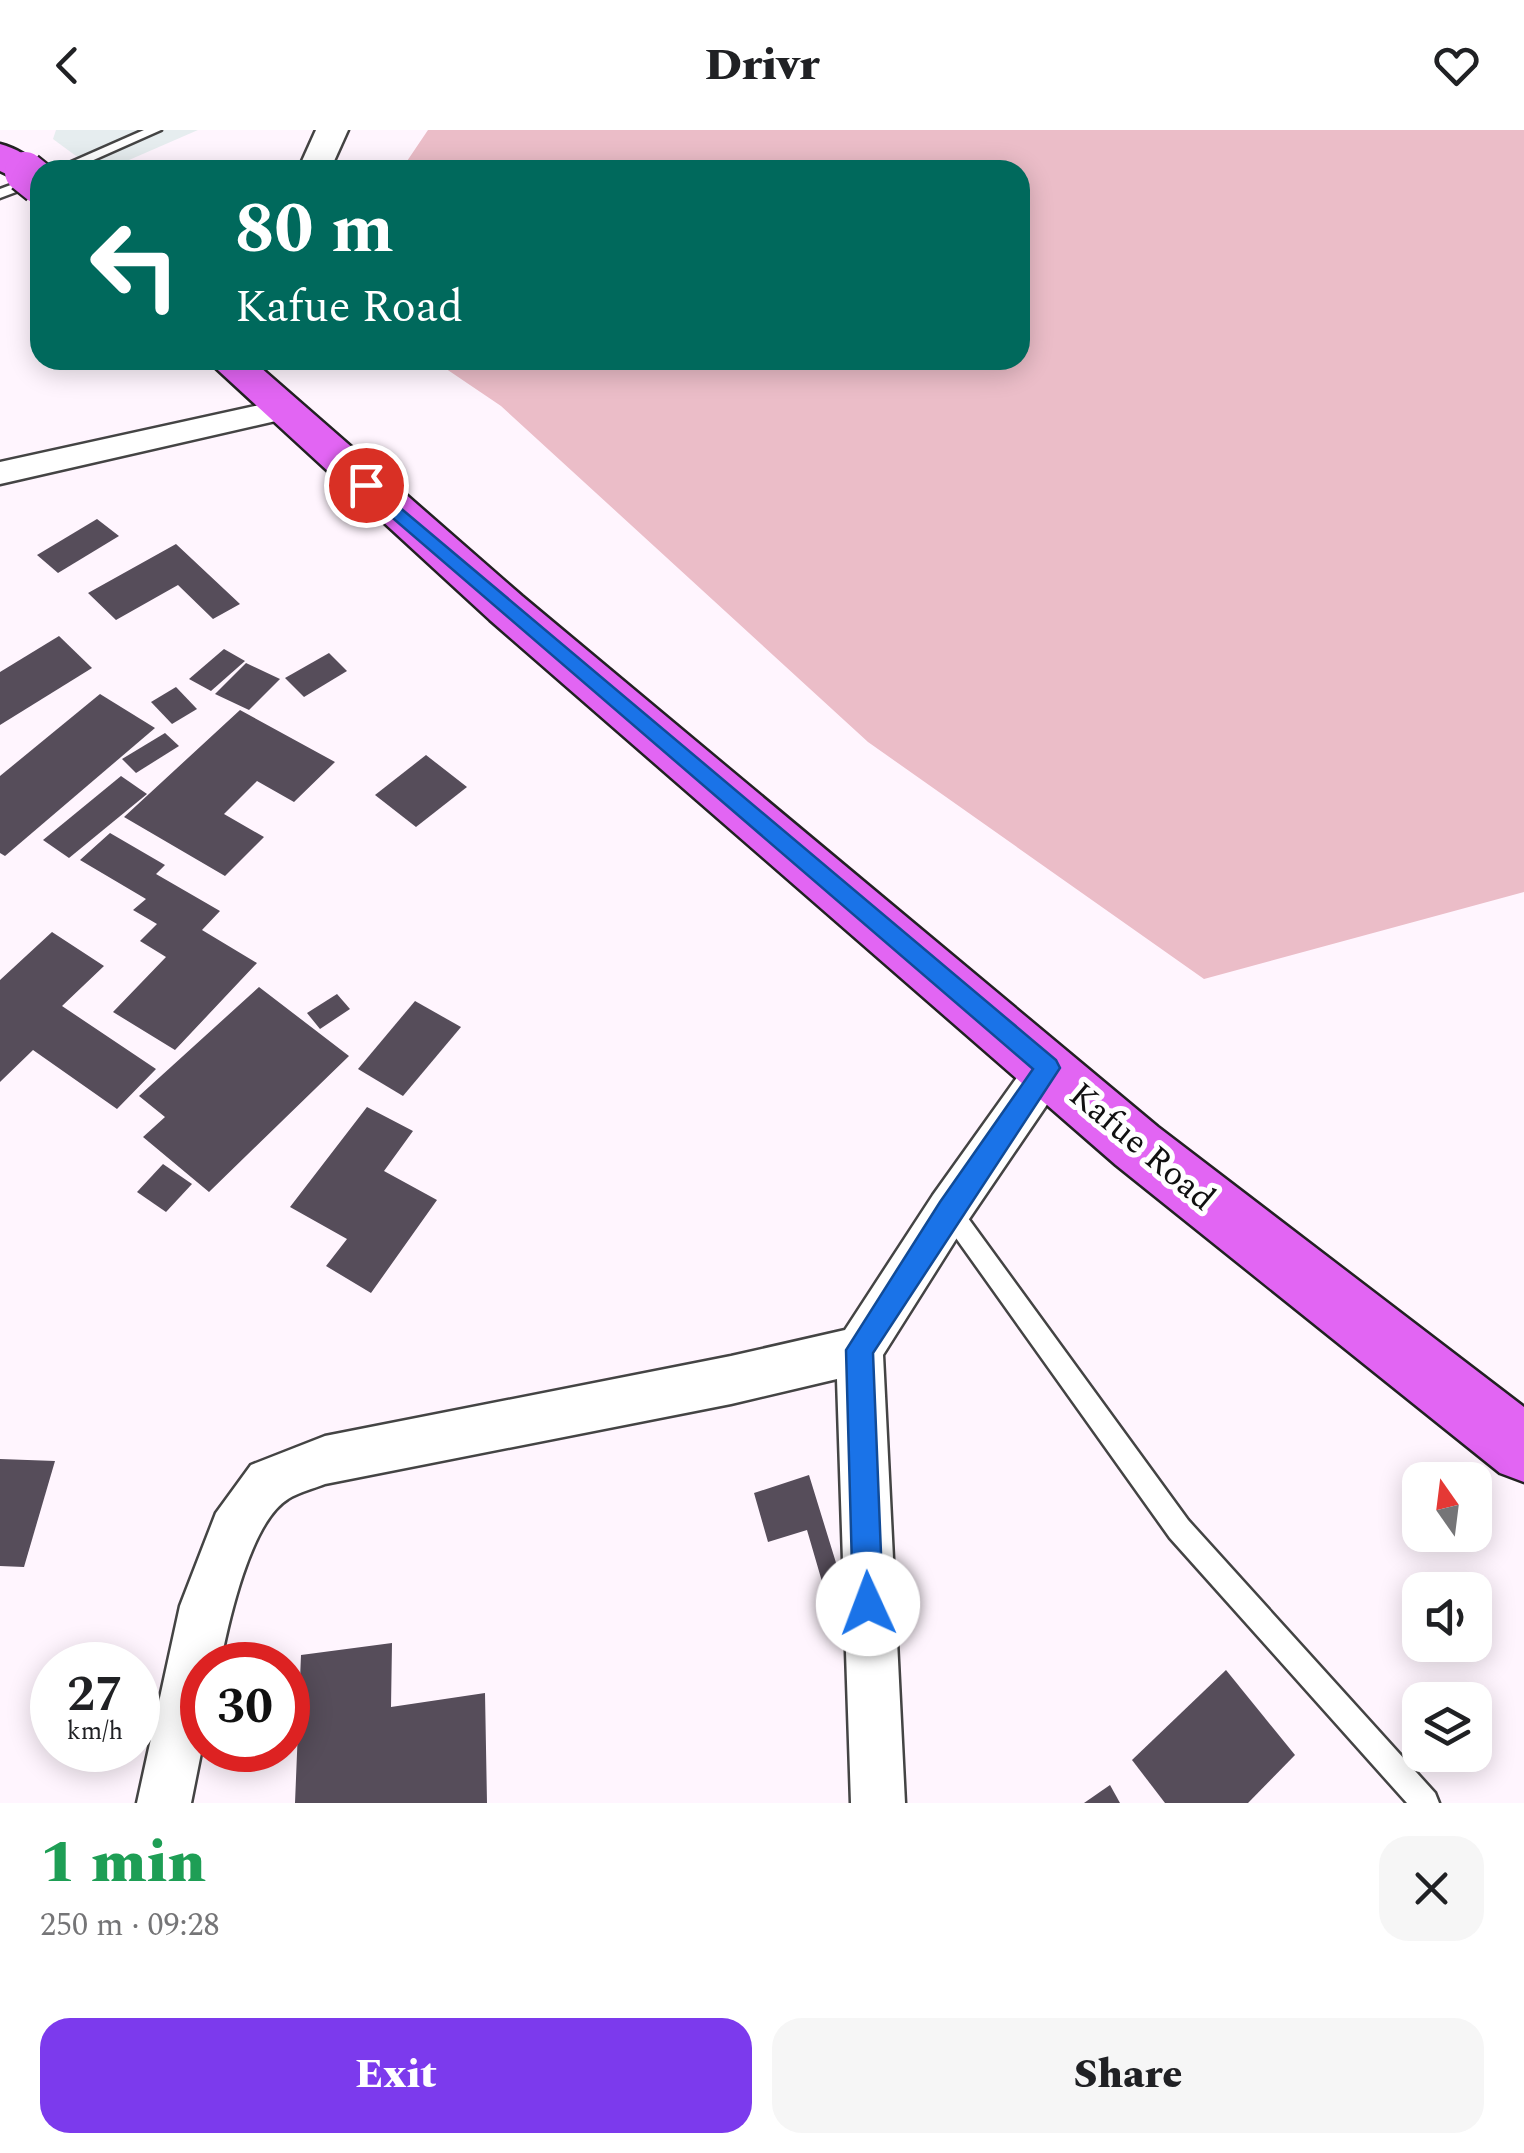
<!DOCTYPE html>
<html lang="en">
<head>
<meta charset="utf-8">
<style>
  :root { --surface:#fff; --page:#f6f6f6; --text:#202124; --muted:#757577; --accent:#7c3aed }
  body { margin:0; font-family:Spectral,serif; background:var(--page); color:var(--text); height:100vh; display:flex; flex-direction:column; font-size:38px; white-space:nowrap }
  * { box-sizing:border-box; margin:0 }
  p { font-size:32px; color:var(--muted) }
  .icon { flex:none; width:55px; height:55px; fill:none; stroke:currentColor; stroke-width:2; stroke-linecap:round; stroke-linejoin:round }
  .map { position:relative; height:1673px; overflow:hidden }
  .details { display:flex; flex-direction:column; background:var(--surface); flex:1 }
  .details>* { flex:none }
  .hud { position:absolute; left:30px; top:30px; width:1000px; height:210px; border-radius:30px; box-shadow:0 5px 25px #0003; background:#00695c; color:#fff; overflow:hidden }
  .needle { width:65px; rotate:346deg }
  .controls { position:absolute; left:1402px; top:1332px; display:grid; gap:20px }
  .controls a { display:grid; place-items:center; width:90px; height:90px; border-radius:20px; background:var(--surface); box-shadow:0 5px 25px #0003; font-size:50px }
  .speed { position:absolute; left:30px; top:1512px; display:flex; gap:20px; font-size:50px; font-weight:700; text-align:center }
  .speed>* { display:grid; place-content:center; width:130px; height:130px; border-radius:50%; background:var(--surface); box-shadow:0 5px 25px #0003; line-height:1 }
  .speed small { font-size:25px; font-weight:400 }
  .speed .limit { border:15px solid #d22; background:#fff; color:#111 }
  .pin { position:absolute; display:grid; place-items:center; width:85px; height:85px; color:#fff; margin:-42px; border:5px solid #fff; border-radius:50%; box-shadow:0 2px 10px #0007 }
  .me { position:absolute; width:110px; margin:-55px; rotate:358deg; stroke-linejoin:round; filter:drop-shadow(0 0 8px #0008) }
  .turn { display:flex; align-items:center; gap:35px; height:210px; padding:0 40px; font-size:45px }
  .turn .icon { width:130px; height:130px; stroke-width:2.5 }
  .turn b { display:block; font-size:70px; line-height:85px }
  .round { display:grid; place-items:center; flex:none; width:105px; height:105px; border-radius:30px; background:var(--page) }
  .head { display:flex; align-items:center; justify-content:space-between; height:170px; padding:0 40px }
  h1 { font-size:60px; font-weight:800; line-height:75px; color:#1e9e55 }
  .cta { display:flex; gap:20px; margin-top:auto; padding:20px 40px }
  .cta a { flex:1; height:115px; border-radius:30px; background:var(--accent); color:#fff; font-size:40px; font-weight:800; line-height:115px; text-align:center }
  .cta a+a { background:var(--page); color:var(--text) }
  header { display:flex; justify-content:space-between; align-items:center; height:130px; padding:0 40px; background:var(--surface); font-size:45px; font-weight:800 }
  .map>svg:first-child { display:block }
  .industrial { fill:#e6edef }
  .green { fill:#ebbdc8 }
  .building { fill:#564d5a }
  .lines { fill:none; stroke-linecap:round; stroke-linejoin:round }
  .service-casing { stroke:#444; stroke-width:5 }
  .minor-casing { stroke:#444; stroke-width:5 }
  .tertiary-casing { stroke:#444; stroke-width:5 }
  .trunk-casing { stroke:#222; stroke-width:5 }
  .service { fill:#fff; fill-rule:evenodd }
  .minor { fill:#fff; fill-rule:evenodd }
  .tertiary { fill:#fff; fill-rule:evenodd }
  .trunk { fill:#e265f3; fill-rule:evenodd }
  .trunk-bridge-casing { stroke:#222; stroke-width:44; stroke-linecap:butt }
  .trunk-bridge { stroke:#e265f3; stroke-width:40 }
  .route { fill:#1a73e8; stroke:#114b97; stroke-width:2.5 }
  .labels { text-anchor:middle; dominant-baseline:central; stroke-width:10; stroke-linejoin:round; paint-order:stroke }
  .street-label { font-size:35px; fill:#111; stroke:#fff }
</style>
</head>
<body>
<header><svg class="icon" aria-label="back" viewBox="0 0 24 24"><path d="M15 5l-7 7 7 7"/></svg>Drivr<svg class="icon" aria-label="heart" viewBox="0 0 24 24"><path d="M12 20l-8-8c-3-5 5-10 8-4 3-6 11-1 8 4z"/></svg></header>
<div class="map">
<svg width="1524" height="1673" viewBox="0 0 1524 1673">
  <rect width="100%" height="100%" fill="#fff5fe"/>
  <polygon class="industrial" points="56,0 198,0 106,40 95,40 53,9"/>
  <polygon class="green" points="428,0 1524,0 1524,762 1204,849 868,612 501,276 433,230 1020,230 1020,40 401,40"/>
  <g class="building">
    <polygon points="97,389 119,406 58,443 37,425"/>
    <polygon points="176,414 240,474 213,489 178,455 116,490 88,463"/>
    <polygon points="59,506 92,538 0,595 0,542"/>
    <polygon points="224,519 245,531 211,561 189,549"/>
    <polygon points="329,523 347,541 304,567 285,548"/>
    <polygon points="246,533 280,549 249,580 215,564"/>
    <polygon points="176,557 197,579 172,594 151,572"/>
    <polygon points="100,564 155,598 5,726 0,723 0,646"/>
    <polygon points="240,580 335,632 294,672 257,651 224,684 264,707 225,746 124,687"/>
    <polygon points="165,603 179,616 136,643 122,629"/>
    <polygon points="426,625 467,657 416,697 375,665"/>
    <polygon points="121,646 147,664 69,728 43,710"/>
    <polygon points="110,703 165,735 156,744 220,781 202,800 257,833 175,920 113,882 166,827 140,811 157,794 133,780 146,769 80,730"/>
    <polygon points="52,802 104,836 62,876 156,939 117,979 33,920 0,952 0,850"/>
    <polygon points="259,857 349,926 209,1062 143,1007 165,987 139,966"/>
    <polygon points="337,864 350,879 320,899 307,883"/>
    <polygon points="415,871 461,897 403,966 358,939"/>
    <polygon points="367,977 413,1001 384,1041 437,1070 371,1163 326,1136 347,1109 290,1077"/>
    <polygon points="163,1034 192,1054 166,1082 137,1062"/>
    <polygon points="0,1329 55,1331 24,1437 0,1436"/>
    <polygon points="809,1345 841,1449 823,1455 807,1400 768,1412 754,1363"/>
    <polygon points="392,1513 391,1577 485,1563 487,1673 295,1673 301,1525"/>
    <polygon points="1226,1540 1295,1625 1248,1673 1165,1673 1132,1630"/>
    <polygon points="1110,1655 1120,1673 1084,1673"/>
  </g>
  <g class="lines">
    <defs>
      <g id="service">
        <polygon points="144,0 161,0 71,40 53,40"/>
        <polygon points="35,46 40,47 40,53 0,68 0,59"/>
        <polygon points="949,1070 957,1073 1188,1390 1435,1663 1439,1673 1407,1673 1170,1408 941,1087 938,1080 941,1073"/>
      </g>
      <g id="minor">
        <polygon points="282,270 293,273 297,280 293,287 0,354 0,332"/>
        <path d="M1048,919L1063,925L1069,938L1063,951L965,1095L883,1225L905,1673H851L837,1249L731,1274L325,1354C313,1359 299,1362 288,1369C250,1392 228,1494 220,1535H202V1618L191,1673H137L180,1476L216,1383L251,1335L325,1306L731,1226L845,1200L933,1065L1033,925Z"/>
      </g>
      <polygon id="tertiary" points="316,0 348,0 330,40 298,40"/>
      <g id="trunk">
        <path d="M0,14C15,18 32,27 42,40L38,50L25,53L0,41Z"/>
        <polygon points="207,230 252,230 522,466 1158,997 1524,1277 1524,1352 1500,1343 1116,1035 490,490"/>
      </g>
    </defs>
    <use href="#service" class="service-casing"/>
    <use href="#minor" class="minor-casing"/>
    <use href="#tertiary" class="tertiary-casing"/>
    <use href="#trunk" class="trunk-casing"/>
    <use href="#service" class="service"/>
    <use href="#minor" class="minor"/>
    <use href="#tertiary" class="tertiary"/>
    <use href="#trunk" class="trunk"/>
    <defs>
      <polyline id="trunk-bridge" points="25,42 40,54"/>
    </defs>
    <use href="#trunk-bridge" class="trunk-bridge-casing"/>
    <use href="#trunk-bridge" class="trunk-bridge"/>
  </g>
  <polygon class="route" points="366,349 1056,930 1060,938 873,1223 883,1474 878,1485 868,1489 858,1485 853,1474 846,1220 940,1072 1033,939 359,359 359,350"/>
  <g class="labels">
    <g class="street-label">
      <text transform="translate(1142 1017) rotate(40)">Kafue Road</text>
    </g>
  </g>
</svg>
<div class="controls">
<a><svg class="needle" viewBox="-14 -14 28 28"><path d="M0-13l5 13h-10z" fill="#e53935"/><path d="M0 13l5-13h-10z" fill="#757577"/></svg></a>
<a><svg class="icon" aria-label="sound" viewBox="0 0 24 24"><path d="M4 9h4l5-4v14l-5-4H4zM17 9q2 3 0 6"/></svg></a>
<a><svg class="icon" aria-label="layers" viewBox="0 0 24 24"><path d="M12 4l9 5-9 5-9-5zM3 14l9 5 9-5"/></svg></a>
</div>
<div class="speed"><div>27<small>km/h</small></div><div class="limit">30</div></div>
<div class="pin" style="left:366px;top:355px;background:#d93025"><svg class="icon" aria-label="arrive" viewBox="0 0 24 24"><path d="M6 21V4h12l-3 4 3 4H6"/></svg></div>
<svg class="me" style="left:868px;top:1474px" viewBox="-20 -20 40 40"><circle r="19" fill="#fff"/><path d="M0-13L10 11 0 6-10 11z" fill="#1a73e8"/></svg>
<div class="hud">
<div class="turn"><svg class="icon" aria-label="left" viewBox="0 0 24 24"><path d="M17 20v-9H6M10 6l-5 5 5 5"/></svg><div><b>80 m</b>Kafue Road</div></div>
</div>
</div>
<section class="details">
<div class="head"><div><h1>1 min</h1><p>250 m · 09:28</p></div><a class="round"><svg class="icon" aria-label="close" viewBox="0 0 24 24"><path d="M6 6l12 12M18 6L6 18"/></svg></a></div>
<div class="cta"><a>Exit</a><a>Share</a></div>
</section>
</body>
</html>
